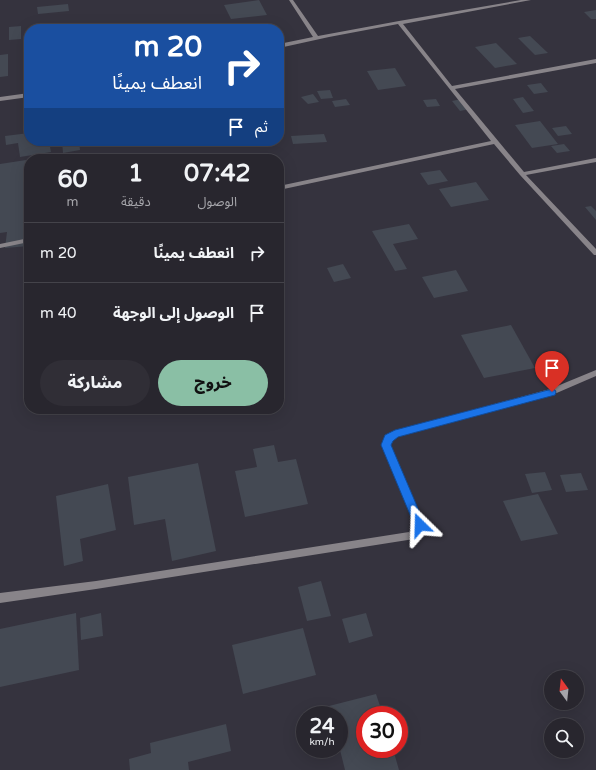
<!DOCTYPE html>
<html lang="ar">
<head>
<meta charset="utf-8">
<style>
  :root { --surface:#28262e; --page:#302e36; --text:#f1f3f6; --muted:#a5a5aa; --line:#44434a; --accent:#8abfa5 }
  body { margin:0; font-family:"Varela Round","Noto Sans Arabic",sans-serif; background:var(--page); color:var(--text); direction:rtl; height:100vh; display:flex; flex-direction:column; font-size:15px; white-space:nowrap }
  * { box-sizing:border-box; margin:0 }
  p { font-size:13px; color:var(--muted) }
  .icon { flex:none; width:22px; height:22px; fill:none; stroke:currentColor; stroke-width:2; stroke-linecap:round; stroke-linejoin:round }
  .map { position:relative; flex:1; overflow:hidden; direction:ltr }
  .sheet { position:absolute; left:24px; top:154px; width:260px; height:260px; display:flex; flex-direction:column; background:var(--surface); border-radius:16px; box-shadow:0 4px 16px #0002,0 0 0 1px var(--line); direction:rtl }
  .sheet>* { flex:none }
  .top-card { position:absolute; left:24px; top:24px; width:260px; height:122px; border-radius:16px; box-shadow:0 4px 16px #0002,0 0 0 1px var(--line); direction:rtl; background:#1a4fa0; color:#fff; overflow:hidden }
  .needle { width:26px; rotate:345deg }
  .fabs { position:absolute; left:544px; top:670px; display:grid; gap:8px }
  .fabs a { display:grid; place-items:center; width:40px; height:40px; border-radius:50%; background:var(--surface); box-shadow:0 4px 16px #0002,0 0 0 1px var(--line); font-size:20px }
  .speed { position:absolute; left:296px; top:706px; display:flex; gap:8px; font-size:20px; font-weight:700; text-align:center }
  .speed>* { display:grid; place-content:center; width:52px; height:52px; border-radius:50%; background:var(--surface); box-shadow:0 4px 16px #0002,0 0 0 1px var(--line); line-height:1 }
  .speed small { font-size:10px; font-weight:400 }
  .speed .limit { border:6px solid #d22; background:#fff; color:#111 }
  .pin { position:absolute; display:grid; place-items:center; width:34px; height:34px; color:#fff; margin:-41px -17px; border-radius:50% 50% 50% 0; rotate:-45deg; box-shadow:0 0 4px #0007 }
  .pin .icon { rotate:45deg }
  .me { position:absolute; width:44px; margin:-22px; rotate:338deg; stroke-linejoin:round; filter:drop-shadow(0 0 3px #0008) }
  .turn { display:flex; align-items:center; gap:14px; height:84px; padding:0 16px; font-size:18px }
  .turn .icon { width:52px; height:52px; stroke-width:2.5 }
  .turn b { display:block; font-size:28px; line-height:34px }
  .then { display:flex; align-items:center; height:38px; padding:0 16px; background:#0003; gap:8px; font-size:15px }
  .eta { display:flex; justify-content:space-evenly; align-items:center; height:68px; text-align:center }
  .eta b { font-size:24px; font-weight:800; line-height:28px }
  .action { display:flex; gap:8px; margin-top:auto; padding:8px 16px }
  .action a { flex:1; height:46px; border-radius:24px; background:var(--accent); color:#111; font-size:16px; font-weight:800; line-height:46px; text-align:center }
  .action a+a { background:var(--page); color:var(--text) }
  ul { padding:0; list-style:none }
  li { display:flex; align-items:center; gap:12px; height:60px; padding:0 16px; border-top:1px solid var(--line) }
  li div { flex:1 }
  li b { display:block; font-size:15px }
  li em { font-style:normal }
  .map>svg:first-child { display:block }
  .building { fill:#444953 }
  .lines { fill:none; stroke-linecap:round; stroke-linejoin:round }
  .minor { fill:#888489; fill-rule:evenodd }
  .route { fill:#1a73e8; stroke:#114b97 }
</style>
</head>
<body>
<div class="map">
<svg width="596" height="770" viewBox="0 0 596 770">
  <rect width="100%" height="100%" fill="#35333e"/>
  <g class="building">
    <polygon points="259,0 267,15 231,19 224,5"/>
    <polygon points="68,4 69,11 38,14 37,7"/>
    <polygon points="596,10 596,19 591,19 584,12"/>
    <polygon points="21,26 21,39 9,40 9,27"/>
    <polygon points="530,36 548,53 535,55 518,38"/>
    <polygon points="496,43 517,64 495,68 475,47"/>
    <polygon points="8,54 8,76 0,77 0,55"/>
    <polygon points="395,68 406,86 378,90 367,71"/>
    <polygon points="541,83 548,92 534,94 527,85"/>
    <polygon points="330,90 333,98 321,99 317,91"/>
    <polygon points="313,94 319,102 308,104 301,97"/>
    <polygon points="523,97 534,111 523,113 513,99"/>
    <polygon points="346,99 350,105 335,107 332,101"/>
    <polygon points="436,99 440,106 427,107 423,100"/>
    <polygon points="461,99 470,109 460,111 452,101"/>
    <polygon points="540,121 558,144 532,148 515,125"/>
    <polygon points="566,126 572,134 558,136 552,128"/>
    <polygon points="29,133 29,141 49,141 51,152 20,157 18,143 6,145 5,136"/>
    <polygon points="324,134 327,142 293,144 291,136"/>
    <polygon points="62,141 79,141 80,150 63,153"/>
    <polygon points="564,144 570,151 557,153 551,146"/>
    <polygon points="26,160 29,160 29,246 5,248 7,232 0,233 0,164"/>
    <polygon points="440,170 448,181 428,185 420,173"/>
    <polygon points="476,182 489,200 451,207 439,189"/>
    <polygon points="591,206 596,211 596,220 585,207"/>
    <polygon points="409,224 418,239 393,244 407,269 395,271 372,231"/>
    <polygon points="343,264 351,278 334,282 327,268"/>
    <polygon points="456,270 468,291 434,298 422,277"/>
    <polygon points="511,325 535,368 484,378 461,335"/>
    <polygon points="274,445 278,462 296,459 308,504 245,517 235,471 257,467 253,449"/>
    <polygon points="198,463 216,551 172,561 165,519 134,525 128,477"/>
    <polygon points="545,472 552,490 532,493 525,474"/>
    <polygon points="581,473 588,490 566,492 560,475"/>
    <polygon points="108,484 116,530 80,539 83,561 64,566 56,496"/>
    <polygon points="538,494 558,534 521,541 503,501"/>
    <polygon points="321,581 331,616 307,621 298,587"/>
    <polygon points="76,613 79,670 0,687 0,629"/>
    <polygon points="101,613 103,636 81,640 80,618"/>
    <polygon points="366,613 373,636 349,643 342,619"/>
    <polygon points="303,628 316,675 243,694 232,645"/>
    <polygon points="376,694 383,715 365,715 365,749 393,749 399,770 345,770 339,746 339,715 331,715 329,706"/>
    <polygon points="226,724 231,751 188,762 189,770 130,770 129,759 151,753 150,743"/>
  </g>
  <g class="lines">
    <g class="minor">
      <polygon points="289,0 293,0 318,36 399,21 521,0 531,0 403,24 452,86 596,59 596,63 455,89 524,172 596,158 596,162 526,175 596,249 596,255 594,255 520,175 494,144 279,190 279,186 491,141 398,24 329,37 279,48 279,44 313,37"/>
      <polygon points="29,93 29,97 0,101 0,97"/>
      <polygon points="29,238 29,242 0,248 0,244"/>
      <polygon points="596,370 596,376 552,395 397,437 392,440 390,445 425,525 420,535 414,539 96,589 0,603 0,593 96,581 409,532 414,529 415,525 382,445 385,436 395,431 550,389"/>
    </g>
  </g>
  <polygon class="route" points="552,389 555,390 556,392 555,395 398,437 393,441 391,445 425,525 423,529 420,530 416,529 381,445 385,435 395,430"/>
</svg>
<div class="fabs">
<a><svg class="needle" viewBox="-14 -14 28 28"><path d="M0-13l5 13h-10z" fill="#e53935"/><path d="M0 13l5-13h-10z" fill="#a5a5aa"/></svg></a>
<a><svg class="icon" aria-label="search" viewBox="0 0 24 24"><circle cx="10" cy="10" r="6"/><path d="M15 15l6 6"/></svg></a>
</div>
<div class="speed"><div>24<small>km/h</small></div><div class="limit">30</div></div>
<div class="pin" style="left:552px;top:392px;background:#d93025"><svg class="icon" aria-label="arrive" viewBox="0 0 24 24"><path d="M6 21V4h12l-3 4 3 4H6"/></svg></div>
<svg class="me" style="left:420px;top:525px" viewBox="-20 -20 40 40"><path d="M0-17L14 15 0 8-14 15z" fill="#1a73e8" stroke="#fff" stroke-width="4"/></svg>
<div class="top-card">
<div class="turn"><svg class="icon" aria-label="right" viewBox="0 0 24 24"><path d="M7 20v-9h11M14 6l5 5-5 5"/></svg><div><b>20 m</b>انعطف يمينًا</div></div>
<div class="then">ثم<svg class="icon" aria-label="arrive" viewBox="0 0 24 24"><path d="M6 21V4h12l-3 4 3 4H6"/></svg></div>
</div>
<section class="sheet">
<div class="eta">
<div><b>07:42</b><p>الوصول</p></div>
<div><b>1</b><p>دقيقة</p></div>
<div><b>60</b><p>m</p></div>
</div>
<ul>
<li><svg class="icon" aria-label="right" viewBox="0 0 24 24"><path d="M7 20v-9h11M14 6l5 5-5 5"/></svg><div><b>انعطف يمينًا</b></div><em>20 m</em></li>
<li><svg class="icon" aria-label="arrive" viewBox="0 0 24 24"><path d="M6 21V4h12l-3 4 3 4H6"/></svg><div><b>الوصول إلى الوجهة</b></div><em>40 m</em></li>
</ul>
<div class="action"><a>خروج</a><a>مشاركة</a></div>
</section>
</div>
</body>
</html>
